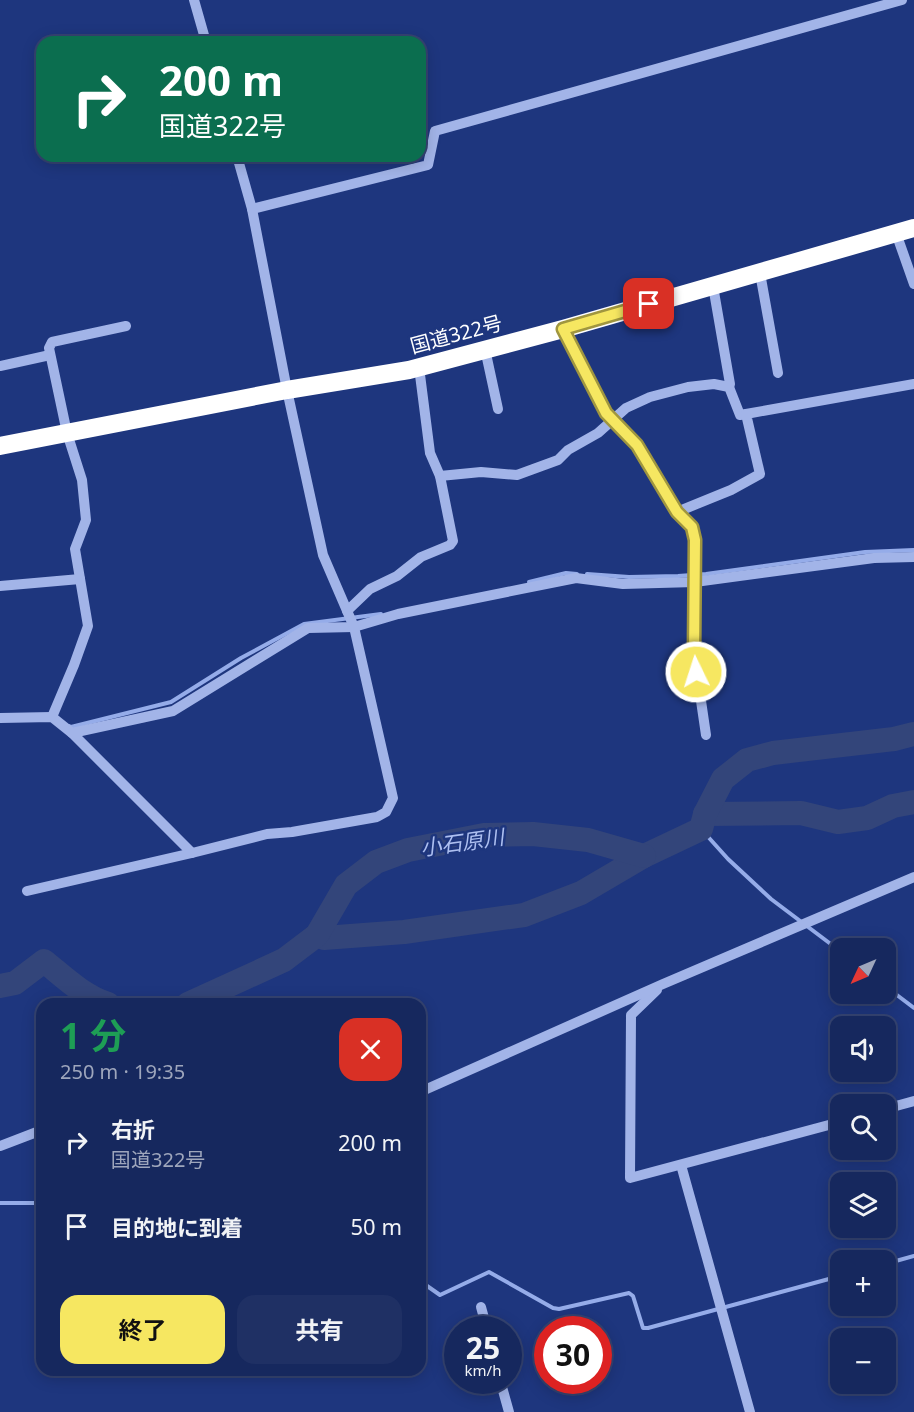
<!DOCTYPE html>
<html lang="ja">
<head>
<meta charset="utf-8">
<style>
  :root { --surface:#16285e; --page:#1f3064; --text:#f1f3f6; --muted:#9ea6bc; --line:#354473; --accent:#f6e761 }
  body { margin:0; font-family:"Noto Sans","Noto Sans JP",sans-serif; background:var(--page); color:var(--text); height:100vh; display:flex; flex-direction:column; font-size:22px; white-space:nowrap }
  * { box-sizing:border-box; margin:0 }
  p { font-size:20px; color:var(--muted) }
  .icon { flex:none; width:33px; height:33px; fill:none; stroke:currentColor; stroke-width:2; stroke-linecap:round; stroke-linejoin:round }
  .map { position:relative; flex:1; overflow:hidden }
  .panel { position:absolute; left:36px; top:998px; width:390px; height:378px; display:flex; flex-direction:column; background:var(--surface); border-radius:18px; box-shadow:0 3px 15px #0003,0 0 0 2px var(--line) }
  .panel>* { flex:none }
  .banner { position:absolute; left:36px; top:36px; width:390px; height:126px; border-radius:18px; box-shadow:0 3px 15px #0003,0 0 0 2px var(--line); background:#0b6e4f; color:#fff; overflow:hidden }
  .needle { width:39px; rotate:226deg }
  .fabs { position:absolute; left:830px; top:938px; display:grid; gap:12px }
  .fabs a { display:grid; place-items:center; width:66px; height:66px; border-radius:12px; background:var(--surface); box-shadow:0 3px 15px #0003,0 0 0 2px var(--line); font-size:30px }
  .speed { position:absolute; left:444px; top:1316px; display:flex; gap:12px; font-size:30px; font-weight:700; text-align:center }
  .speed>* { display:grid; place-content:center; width:78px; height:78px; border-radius:50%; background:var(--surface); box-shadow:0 3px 15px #0003,0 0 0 2px var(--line); line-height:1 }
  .speed small { font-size:15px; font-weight:400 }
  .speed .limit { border:9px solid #d22; background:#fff; color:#111 }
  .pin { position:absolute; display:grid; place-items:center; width:51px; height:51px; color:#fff; margin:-26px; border-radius:12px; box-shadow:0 3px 9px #0006 }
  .me { position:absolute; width:66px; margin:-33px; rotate:356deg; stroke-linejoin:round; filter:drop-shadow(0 0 4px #0008) }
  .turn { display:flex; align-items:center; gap:21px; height:126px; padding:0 24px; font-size:27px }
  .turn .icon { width:78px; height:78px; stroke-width:2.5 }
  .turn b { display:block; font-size:42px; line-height:51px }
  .round { display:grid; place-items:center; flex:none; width:63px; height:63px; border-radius:18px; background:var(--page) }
  .summary { display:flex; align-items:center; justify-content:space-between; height:102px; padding:0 24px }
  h1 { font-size:36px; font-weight:700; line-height:45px; color:#1e9e55 }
  .primary-button { display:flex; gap:12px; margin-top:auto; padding:12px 24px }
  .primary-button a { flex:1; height:69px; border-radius:18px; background:var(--accent); color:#111; font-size:24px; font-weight:700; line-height:69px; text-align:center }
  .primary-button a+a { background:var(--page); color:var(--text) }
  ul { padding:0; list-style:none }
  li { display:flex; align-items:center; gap:18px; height:84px; padding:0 24px }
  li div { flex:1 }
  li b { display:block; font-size:22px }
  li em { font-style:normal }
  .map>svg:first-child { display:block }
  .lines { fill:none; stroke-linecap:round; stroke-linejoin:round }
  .stream { stroke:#95ace9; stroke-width:4 }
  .river { stroke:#33457a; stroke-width:24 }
  .minor { stroke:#a2b4e8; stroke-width:10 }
  .highway { stroke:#fff; stroke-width:18 }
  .route-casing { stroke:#a0963f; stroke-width:15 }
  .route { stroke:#f6e761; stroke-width:10 }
  .labels { text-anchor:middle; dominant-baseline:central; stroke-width:5; stroke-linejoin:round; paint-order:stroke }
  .street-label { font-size:20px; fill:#fff; stroke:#1e367e }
  .water-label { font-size:21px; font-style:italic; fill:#adbff0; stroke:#1e367e }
</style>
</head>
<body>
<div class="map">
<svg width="914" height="1412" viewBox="0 0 914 1412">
  <rect width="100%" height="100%" fill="#1e367e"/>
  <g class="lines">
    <g class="stream">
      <polyline points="587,574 629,577 678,576 706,574 865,552 914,550"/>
      <polyline points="529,582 566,573 577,574"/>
      <polyline points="69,726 71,727 171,702 241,658 304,624 381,614"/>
      <polyline points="701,829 728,859 771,899 840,951"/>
      <polyline points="885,986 914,1008"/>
      <polyline points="0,1203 42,1203"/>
      <polyline points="885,1264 914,1256"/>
      <polyline points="420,1281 440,1295 489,1272 553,1308 559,1309 629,1293 633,1296 643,1328 648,1328 840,1276"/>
    </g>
    <g class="river">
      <polyline points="705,814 801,813 838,822 867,818 893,806 914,802"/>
      <polyline points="317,935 324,938 404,932 524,915 581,893 644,856 701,829 705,814 723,779 747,760 773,753 894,739 914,734"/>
      <path d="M0,986L15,983L44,961C64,977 83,996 108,1004"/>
      <polyline points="188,1004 284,960 317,935 346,885 376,862 408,850 484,835 533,834 588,840 644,856"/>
    </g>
    <g class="minor">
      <polyline points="194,0 206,42"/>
      <polyline points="252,209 428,165 435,131 902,0"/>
      <polyline points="896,233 914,284"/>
      <polyline points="760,273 778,373"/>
      <polyline points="713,286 730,384 729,387"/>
      <polyline points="563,329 606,413 637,445 677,512 692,527 695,540 694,653 706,735"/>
      <polyline points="485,349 498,409"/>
      <polyline points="0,366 50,355"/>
      <polyline points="440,476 481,472 517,475 558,460 568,450 598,433 626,408 650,397 688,387 714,384 729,387 740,415 746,414"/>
      <polyline points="677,512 731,490 760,474 746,414 914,384"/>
      <polyline points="0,586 80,579"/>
      <polyline points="347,611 370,589 397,576 421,557 450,545 453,541 440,476 430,453 419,367"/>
      <polyline points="52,717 74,665 88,626 75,549 86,520 82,480 67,433 49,348 52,342 126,326"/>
      <polyline points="0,718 52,717 72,733 173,711 308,628 354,627 398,614 576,578 623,584 695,582 874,558 914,557"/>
      <polyline points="72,733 192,853"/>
      <polyline points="27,891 192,853 267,834 292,832 377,817 386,812 393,798 354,627 323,555 287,390 252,209 237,156"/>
      <polyline points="657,990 631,1015 630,1178 840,1122"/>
      <polyline points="420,1092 663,984 914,877"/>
      <polyline points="885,1109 914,1101"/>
      <polyline points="0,1146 42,1130"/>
      <polyline points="681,1165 750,1412"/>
      <polyline points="481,1307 487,1329"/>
      <polyline points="500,1380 509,1412"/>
    </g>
    <polyline class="highway" points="0,446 287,390 409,370 563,329 914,228"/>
  </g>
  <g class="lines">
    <defs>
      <polyline id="route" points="649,304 563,329 606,413 637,445 677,512 692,527 695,540 694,653 696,672"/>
    </defs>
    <use href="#route" class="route-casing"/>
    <use href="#route" class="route"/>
  </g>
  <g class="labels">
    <g class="street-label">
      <text transform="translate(456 334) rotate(-15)">国道322号</text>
    </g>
    <g class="water-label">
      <text transform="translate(462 842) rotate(-8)">小石原川</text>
    </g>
  </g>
</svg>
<div class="fabs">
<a><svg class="needle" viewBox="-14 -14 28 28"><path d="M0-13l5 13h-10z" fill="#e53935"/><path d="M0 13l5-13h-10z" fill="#9ea6bc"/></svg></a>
<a><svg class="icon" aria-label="sound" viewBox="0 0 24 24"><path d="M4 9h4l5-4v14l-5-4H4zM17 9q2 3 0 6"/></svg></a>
<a><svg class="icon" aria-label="search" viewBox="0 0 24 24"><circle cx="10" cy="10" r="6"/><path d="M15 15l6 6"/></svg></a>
<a><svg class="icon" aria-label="layers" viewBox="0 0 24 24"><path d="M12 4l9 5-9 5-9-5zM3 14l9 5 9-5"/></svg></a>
<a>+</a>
<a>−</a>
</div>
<div class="speed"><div>25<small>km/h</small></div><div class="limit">30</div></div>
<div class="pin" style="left:649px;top:304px;background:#d93025"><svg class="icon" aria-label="arrive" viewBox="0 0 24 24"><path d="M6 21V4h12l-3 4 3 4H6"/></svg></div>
<svg class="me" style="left:696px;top:672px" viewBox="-20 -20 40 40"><circle r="17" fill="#f6e761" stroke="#fff" stroke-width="3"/><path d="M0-11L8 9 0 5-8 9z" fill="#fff"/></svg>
<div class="banner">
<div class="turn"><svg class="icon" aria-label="right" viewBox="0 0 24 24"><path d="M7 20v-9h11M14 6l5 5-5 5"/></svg><div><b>200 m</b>国道322号</div></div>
</div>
<section class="panel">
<div class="summary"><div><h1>1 分</h1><p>250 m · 19:35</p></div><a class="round" style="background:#d93025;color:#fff"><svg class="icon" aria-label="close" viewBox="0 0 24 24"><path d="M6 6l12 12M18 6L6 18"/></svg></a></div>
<ul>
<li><svg class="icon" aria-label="right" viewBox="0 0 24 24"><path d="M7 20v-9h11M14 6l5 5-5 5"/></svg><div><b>右折</b><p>国道322号</p></div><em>200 m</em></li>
<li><svg class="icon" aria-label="arrive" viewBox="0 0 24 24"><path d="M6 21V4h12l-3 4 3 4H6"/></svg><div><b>目的地に到着</b></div><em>50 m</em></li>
</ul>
<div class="primary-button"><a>終了</a><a>共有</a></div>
</section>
</div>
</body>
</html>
